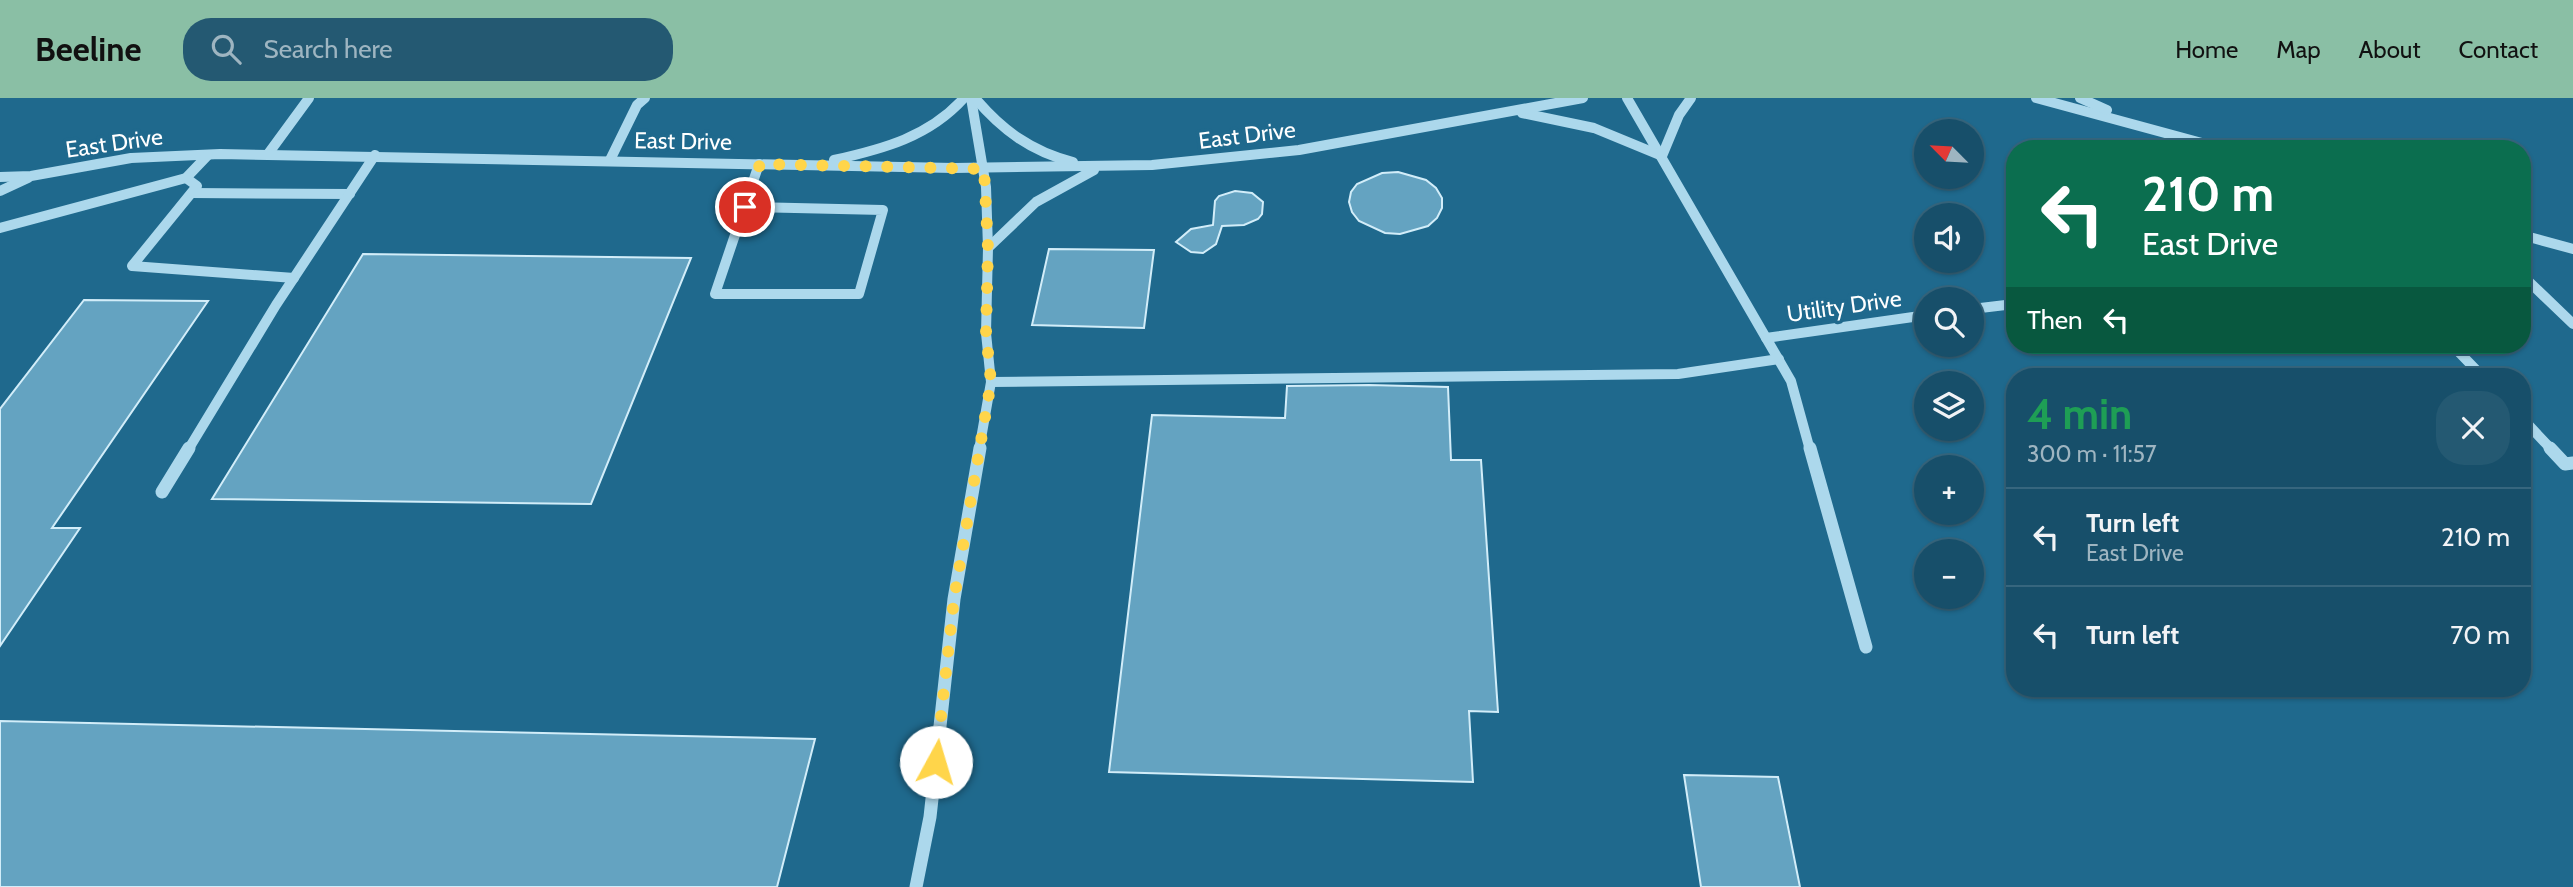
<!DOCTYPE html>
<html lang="en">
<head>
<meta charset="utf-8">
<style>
  :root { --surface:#174f6a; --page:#245972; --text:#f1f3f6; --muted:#9eb5c1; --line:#36667e; --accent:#8abfa5 }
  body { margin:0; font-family:Cabin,sans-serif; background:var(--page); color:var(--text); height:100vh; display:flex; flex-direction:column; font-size:26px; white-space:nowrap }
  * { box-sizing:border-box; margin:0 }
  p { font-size:23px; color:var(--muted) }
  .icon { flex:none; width:38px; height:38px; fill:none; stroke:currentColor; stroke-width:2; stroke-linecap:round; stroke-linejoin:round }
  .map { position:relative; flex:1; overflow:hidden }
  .drawer { position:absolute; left:2006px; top:270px; width:525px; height:329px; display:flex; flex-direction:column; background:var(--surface); border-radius:28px; box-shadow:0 2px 5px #0004,0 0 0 2px var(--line) }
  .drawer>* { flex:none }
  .hud { position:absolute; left:2006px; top:42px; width:525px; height:214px; border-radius:28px; box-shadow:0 2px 5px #0004,0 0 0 2px var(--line); background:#0b6e4f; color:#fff; overflow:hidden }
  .needle { width:46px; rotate:294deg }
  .fabs { position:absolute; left:1914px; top:21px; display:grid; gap:14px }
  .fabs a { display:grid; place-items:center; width:70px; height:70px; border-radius:50%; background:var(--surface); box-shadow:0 2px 5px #0004,0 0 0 2px var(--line); font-size:35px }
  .pin { position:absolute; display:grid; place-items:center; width:60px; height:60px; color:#fff; margin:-30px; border:4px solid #fff; border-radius:50%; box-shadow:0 2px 7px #0007 }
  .me { position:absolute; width:77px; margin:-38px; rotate:6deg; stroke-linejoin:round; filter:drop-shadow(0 0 5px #0008) }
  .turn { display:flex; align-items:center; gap:24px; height:147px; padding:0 21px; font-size:32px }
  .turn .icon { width:91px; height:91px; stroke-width:2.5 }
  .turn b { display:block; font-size:49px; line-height:60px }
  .then { display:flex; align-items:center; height:66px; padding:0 21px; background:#0003; gap:14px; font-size:26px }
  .round { display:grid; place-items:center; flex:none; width:74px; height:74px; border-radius:28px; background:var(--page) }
  .overview { display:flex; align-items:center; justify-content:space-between; height:119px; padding:0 21px }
  h1 { font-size:42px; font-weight:800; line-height:52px; color:#1e9e55 }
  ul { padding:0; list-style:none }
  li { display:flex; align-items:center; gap:21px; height:98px; padding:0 21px; border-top:2px solid var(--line) }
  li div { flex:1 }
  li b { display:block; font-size:26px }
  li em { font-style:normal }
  header { display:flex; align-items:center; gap:42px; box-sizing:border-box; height:98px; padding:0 35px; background:var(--accent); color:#111 }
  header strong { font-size:33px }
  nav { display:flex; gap:38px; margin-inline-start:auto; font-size:24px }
  .search { width:490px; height:63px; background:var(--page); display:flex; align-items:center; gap:18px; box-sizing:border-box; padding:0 24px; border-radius:28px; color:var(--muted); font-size:26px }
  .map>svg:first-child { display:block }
  .building { fill:#64a3c1; stroke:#d2edf9; stroke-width:2 }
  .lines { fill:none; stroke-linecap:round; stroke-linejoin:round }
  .minor-far1 { stroke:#acd8ec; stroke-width:10 }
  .minor { stroke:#acd8ec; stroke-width:13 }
  .route { stroke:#ffd54a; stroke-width:12; stroke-dasharray:0 21.6 }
  .labels { text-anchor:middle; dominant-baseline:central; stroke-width:7; stroke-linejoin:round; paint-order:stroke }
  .street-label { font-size:23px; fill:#fff; stroke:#1f698d }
</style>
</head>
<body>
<header>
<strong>Beeline</strong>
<div class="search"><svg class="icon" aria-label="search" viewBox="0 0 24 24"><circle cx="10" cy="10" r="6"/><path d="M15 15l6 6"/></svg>Search here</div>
<nav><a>Home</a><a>Map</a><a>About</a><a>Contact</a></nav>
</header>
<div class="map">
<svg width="2573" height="789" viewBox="0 0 2573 789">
  <rect width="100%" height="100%" fill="#1f698d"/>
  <g class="building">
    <polygon points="1398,74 1426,82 1436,90 1442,100 1442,110 1437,120 1428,128 1400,136 1385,135 1359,123 1352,114 1349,104 1351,94 1357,86 1382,75"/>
    <polygon points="1235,93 1252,95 1263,104 1262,116 1258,121 1244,127 1222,128 1216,146 1203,155 1191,154 1176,144 1191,131 1213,127 1215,103 1219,98"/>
    <polygon points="1049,151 1154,152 1144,230 1032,227"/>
    <polygon points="363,156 691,160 591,406 212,401"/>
    <polygon points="84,202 208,203 52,430 80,430 0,548 0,311"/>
    <polygon points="1369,287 1448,289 1451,362 1481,362 1498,614 1469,613 1473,684 1109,674 1152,317 1285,320 1287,288"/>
    <polygon points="0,623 815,641 777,789 0,789"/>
    <polygon points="1684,677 1778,679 1800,789 1701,789"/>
  </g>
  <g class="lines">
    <g class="minor-far1">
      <polyline points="971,0 986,89 988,150 986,235 991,284 979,352"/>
      <path d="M975,0C1002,32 1032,54 1073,64"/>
      <polyline points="1627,0 1791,283 1810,352"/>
      <polyline points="2036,0 2224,51"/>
      <polyline points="2080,0 2107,12"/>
      <polyline points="1522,15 1594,30 1662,58 1679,17 1691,0"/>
      <polyline points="268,56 309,0"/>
      <polyline points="610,62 637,7 645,0"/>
      <path d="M834,62C883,51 929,39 964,0"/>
      <polyline points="0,79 31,78 131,60 220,56 954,70 1152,67 1299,52 1583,0"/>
      <polyline points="186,80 197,88 132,168 294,180"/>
      <polyline points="0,93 28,80"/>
      <polyline points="192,95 350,96"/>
      <polyline points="745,109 883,112 859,196 715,196 759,66"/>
      <polyline points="0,130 186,80 208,57"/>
      <polyline points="2522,137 2573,151"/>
      <polyline points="988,150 1036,104 1094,72"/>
      <polyline points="2522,177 2573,226"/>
      <polyline points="1972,211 2014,206"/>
      <polyline points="1766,240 1927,217"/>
      <polyline points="2452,247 2482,278"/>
      <polyline points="991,284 1678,276 1779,261"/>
      <polyline points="2522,320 2552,352"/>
      <polyline points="188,352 276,207 375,57"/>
    </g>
    <g class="minor">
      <polyline points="1810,350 1866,549"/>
      <polyline points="2550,350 2565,366 2573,365"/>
      <polyline points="162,394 189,350"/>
      <polyline points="916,789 930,719 954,501 980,350"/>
    </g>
  </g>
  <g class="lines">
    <polyline class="route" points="745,109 760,66 984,71 988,150 986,235 991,284 954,501 936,664"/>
  </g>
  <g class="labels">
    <g class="street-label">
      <text transform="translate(1247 37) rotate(-7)">East Drive</text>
      <text transform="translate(683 43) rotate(1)">East Drive</text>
      <text transform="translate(114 45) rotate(-8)">East Drive</text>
      <text transform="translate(1844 208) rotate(-8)">Utility Drive</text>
    </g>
  </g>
</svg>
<div class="fabs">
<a><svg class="needle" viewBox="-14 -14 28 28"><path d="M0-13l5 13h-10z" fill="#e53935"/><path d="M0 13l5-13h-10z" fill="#9eb5c1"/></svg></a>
<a><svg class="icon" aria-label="sound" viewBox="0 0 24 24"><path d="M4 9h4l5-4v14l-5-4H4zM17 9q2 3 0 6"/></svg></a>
<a><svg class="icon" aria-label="search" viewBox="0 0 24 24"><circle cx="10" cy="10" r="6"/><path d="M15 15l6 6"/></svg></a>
<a><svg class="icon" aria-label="layers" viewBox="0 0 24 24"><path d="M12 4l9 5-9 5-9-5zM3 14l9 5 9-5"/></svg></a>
<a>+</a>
<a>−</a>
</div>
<div class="pin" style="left:745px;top:109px;background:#d93025"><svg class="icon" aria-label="arrive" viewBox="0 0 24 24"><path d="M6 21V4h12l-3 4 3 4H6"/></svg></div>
<svg class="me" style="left:936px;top:664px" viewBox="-20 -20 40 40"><circle r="19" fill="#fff"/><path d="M0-13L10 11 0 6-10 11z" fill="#ffd54a"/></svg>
<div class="hud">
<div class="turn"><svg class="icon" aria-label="left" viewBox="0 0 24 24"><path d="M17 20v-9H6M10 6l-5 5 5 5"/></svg><div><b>210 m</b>East Drive</div></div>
<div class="then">Then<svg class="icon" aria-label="left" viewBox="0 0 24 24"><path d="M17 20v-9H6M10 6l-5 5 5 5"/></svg></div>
</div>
<section class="drawer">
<div class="overview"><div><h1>4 min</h1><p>300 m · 11:57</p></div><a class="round"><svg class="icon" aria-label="close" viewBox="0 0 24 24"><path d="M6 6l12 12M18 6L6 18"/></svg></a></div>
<ul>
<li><svg class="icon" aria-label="left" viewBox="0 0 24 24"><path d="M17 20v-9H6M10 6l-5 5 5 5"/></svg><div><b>Turn left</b><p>East Drive</p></div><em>210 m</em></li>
<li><svg class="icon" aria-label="left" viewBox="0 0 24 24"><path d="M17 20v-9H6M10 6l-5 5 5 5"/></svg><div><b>Turn left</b></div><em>70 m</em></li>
</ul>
</section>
</div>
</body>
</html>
